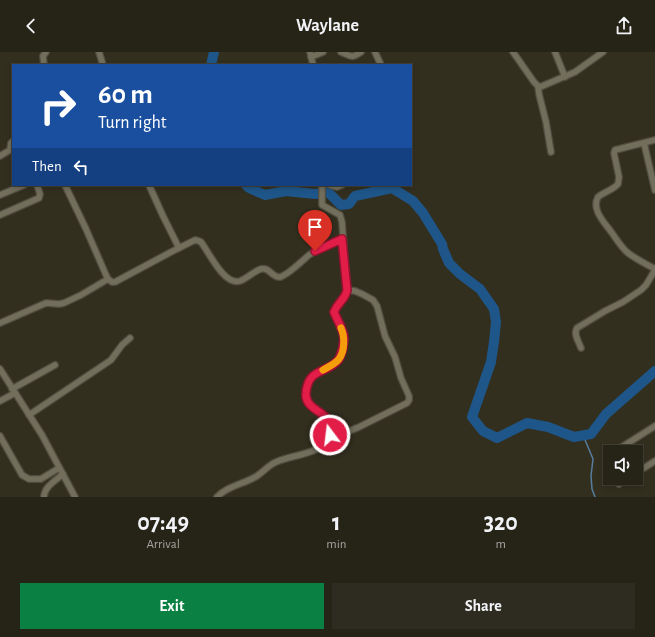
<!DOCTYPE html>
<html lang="en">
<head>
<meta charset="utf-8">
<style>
  :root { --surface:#262317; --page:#2e2b20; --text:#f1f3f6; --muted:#a4a4a1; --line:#424036; --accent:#0b8043 }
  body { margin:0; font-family:"Alegreya Sans",sans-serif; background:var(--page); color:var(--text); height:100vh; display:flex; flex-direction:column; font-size:15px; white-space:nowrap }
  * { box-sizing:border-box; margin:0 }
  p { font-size:13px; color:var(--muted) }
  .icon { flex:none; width:22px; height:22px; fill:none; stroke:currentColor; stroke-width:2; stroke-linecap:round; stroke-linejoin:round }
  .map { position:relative; height:445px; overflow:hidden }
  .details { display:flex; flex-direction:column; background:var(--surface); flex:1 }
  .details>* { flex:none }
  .guide { position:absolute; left:12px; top:12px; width:400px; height:122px; border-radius:0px; box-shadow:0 2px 6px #0003,0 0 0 1px var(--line); background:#1a4fa0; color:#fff; overflow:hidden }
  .tools { position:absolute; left:603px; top:393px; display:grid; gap:8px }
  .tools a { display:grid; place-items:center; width:40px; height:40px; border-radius:0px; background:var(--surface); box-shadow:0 2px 6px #0003,0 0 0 1px var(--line); font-size:20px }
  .pin { position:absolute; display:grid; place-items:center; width:34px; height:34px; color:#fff; margin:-41px -17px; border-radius:50% 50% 50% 0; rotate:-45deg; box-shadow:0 0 4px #0007 }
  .pin .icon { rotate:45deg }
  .me { position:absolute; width:44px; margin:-22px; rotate:345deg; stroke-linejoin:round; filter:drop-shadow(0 0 3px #0008) }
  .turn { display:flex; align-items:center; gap:14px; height:84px; padding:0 20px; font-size:18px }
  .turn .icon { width:52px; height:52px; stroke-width:2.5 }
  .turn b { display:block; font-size:28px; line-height:34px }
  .then { display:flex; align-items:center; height:38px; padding:0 20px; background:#0003; gap:8px; font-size:15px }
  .eta { display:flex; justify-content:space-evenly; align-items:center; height:68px; text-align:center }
  .eta b { font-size:24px; font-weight:600; line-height:28px }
  .action { display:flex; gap:8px; margin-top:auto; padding:8px 20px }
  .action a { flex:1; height:46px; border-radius:0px; background:var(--accent); color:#fff; font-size:16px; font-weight:600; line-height:46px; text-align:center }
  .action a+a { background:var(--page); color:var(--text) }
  header { display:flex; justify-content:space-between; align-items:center; height:52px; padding:0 20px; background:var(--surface); font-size:18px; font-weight:600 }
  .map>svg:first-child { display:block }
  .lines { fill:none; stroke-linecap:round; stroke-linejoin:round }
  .stream { stroke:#577d9f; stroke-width:1.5 }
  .river { stroke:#1e568a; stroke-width:10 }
  .minor-casing { stroke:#514d40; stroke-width:8 }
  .minor { stroke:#726e5c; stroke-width:5.5 }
  .route-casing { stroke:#92132f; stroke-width:10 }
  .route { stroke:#e11d48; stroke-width:7 }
  .slow { stroke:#f59e0b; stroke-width:7 }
</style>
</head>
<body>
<header><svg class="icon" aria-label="back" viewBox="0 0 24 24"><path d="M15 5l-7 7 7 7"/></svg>Waylane<svg class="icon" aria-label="share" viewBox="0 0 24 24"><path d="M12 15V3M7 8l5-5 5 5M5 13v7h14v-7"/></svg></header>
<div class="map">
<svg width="655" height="445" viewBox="0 0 655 445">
  <rect width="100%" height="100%" fill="#332f1f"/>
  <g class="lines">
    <polyline class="stream" points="583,383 593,407 591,424 592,437 595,445"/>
    <g class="river">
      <polyline points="211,13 214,0"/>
      <polyline points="246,133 249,136 265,143 286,139 315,142 328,140 341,153 349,152 355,144 392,136 413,149 423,161 442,192 443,197 449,211 460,222 480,237 494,257 496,270 494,290 491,310 472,365 483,379 497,386 527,371 548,375 574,385 591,382 606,362 655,319"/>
    </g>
    <defs>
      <g id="minor">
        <polyline points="99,0 103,13"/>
        <polyline points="310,0 313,13"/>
        <path d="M341,0C351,4 351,7 361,0"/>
        <polyline points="375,0 381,13"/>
        <polyline points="513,0 534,30 538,34 540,35 575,20 603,0"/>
        <polyline points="555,0 565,25"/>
        <polyline points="311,5 323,0"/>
        <polyline points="44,13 43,4 46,0"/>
        <polyline points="538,34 539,42 546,70 551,100"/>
        <path d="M655,88L615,98L614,101L619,125L618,132C613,138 604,140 598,145C591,158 605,171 612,181C617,188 621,195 628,201C636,207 646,212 655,217"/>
        <polyline points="644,91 655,138"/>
        <polyline points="0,104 10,98 11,91 13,89"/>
        <path d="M65,133L86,177L106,223L108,227L112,230H115L171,200L195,188L199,189L201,190C209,200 224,234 240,229C248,226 254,219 261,217C270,215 272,226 280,225C288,223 303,208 309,203C319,196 332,191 342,187"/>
        <polyline points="149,133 163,164 179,196"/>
        <polyline points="330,133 337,135 342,133"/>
        <polyline points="0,143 24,133"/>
        <polyline points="0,163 39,146 40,142 37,133"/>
        <polyline points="0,271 46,251 59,252 64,251 81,243 108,227"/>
        <path d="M581,296C579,290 573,282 577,276L605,259L623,250L641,238L646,233L655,218"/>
        <polyline points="0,317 42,383 75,445"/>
        <polyline points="12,337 55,313"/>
        <polyline points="0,349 15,341"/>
        <polyline points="29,363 111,308 122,293 130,286"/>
        <polyline points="0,384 22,423 29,427 41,427 59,416"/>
        <polyline points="328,388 359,375 407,351 409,348 409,344 401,326 395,305 385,284 377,254 373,248 362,242 355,239 347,238"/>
        <polyline points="614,400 655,374"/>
        <polyline points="636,421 655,409"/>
        <polyline points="619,432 628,426"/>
        <path d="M44,445C44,435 55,429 63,422"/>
        <path d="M217,445C227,434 244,432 257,424C264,419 269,413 276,410C293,402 324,403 331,382C339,359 298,361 308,332C314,314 338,320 342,297C343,293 344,289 343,285C342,276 336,268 334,259C337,251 346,247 347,238L342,170L340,163L322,153V133"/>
      </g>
    </defs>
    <use href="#minor" class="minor-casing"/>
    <use href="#minor" class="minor"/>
  </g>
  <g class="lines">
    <defs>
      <path id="route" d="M315,199L342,187L347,238C345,248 338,250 334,260C337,268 343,276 344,286C344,289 343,292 343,295C342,299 341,303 339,307C328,322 308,315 306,341C304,361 337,359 330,383"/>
    </defs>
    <use href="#route" class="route-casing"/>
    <use href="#route" class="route"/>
    <path class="slow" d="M323,318C328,315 335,312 339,307C345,299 345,285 341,276"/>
  </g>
</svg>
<div class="tools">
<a><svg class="icon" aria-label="sound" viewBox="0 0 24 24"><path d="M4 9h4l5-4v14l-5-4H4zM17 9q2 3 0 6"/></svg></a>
</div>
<div class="pin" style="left:315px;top:199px;background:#d93025"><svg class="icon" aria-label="arrive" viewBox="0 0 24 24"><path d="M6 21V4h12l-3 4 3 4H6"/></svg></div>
<svg class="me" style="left:330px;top:383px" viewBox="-20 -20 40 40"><circle r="17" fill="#e11d48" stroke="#fff" stroke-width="3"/><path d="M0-11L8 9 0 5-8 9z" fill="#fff"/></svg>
<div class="guide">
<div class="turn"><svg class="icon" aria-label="right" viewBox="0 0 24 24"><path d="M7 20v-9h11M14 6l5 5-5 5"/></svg><div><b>60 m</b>Turn right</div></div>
<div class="then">Then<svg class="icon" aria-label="left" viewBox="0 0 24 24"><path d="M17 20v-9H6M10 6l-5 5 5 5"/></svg></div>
</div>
</div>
<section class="details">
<div class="eta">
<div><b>07:49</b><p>Arrival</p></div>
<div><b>1</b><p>min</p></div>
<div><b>320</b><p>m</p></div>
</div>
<div class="action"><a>Exit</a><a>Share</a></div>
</section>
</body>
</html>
